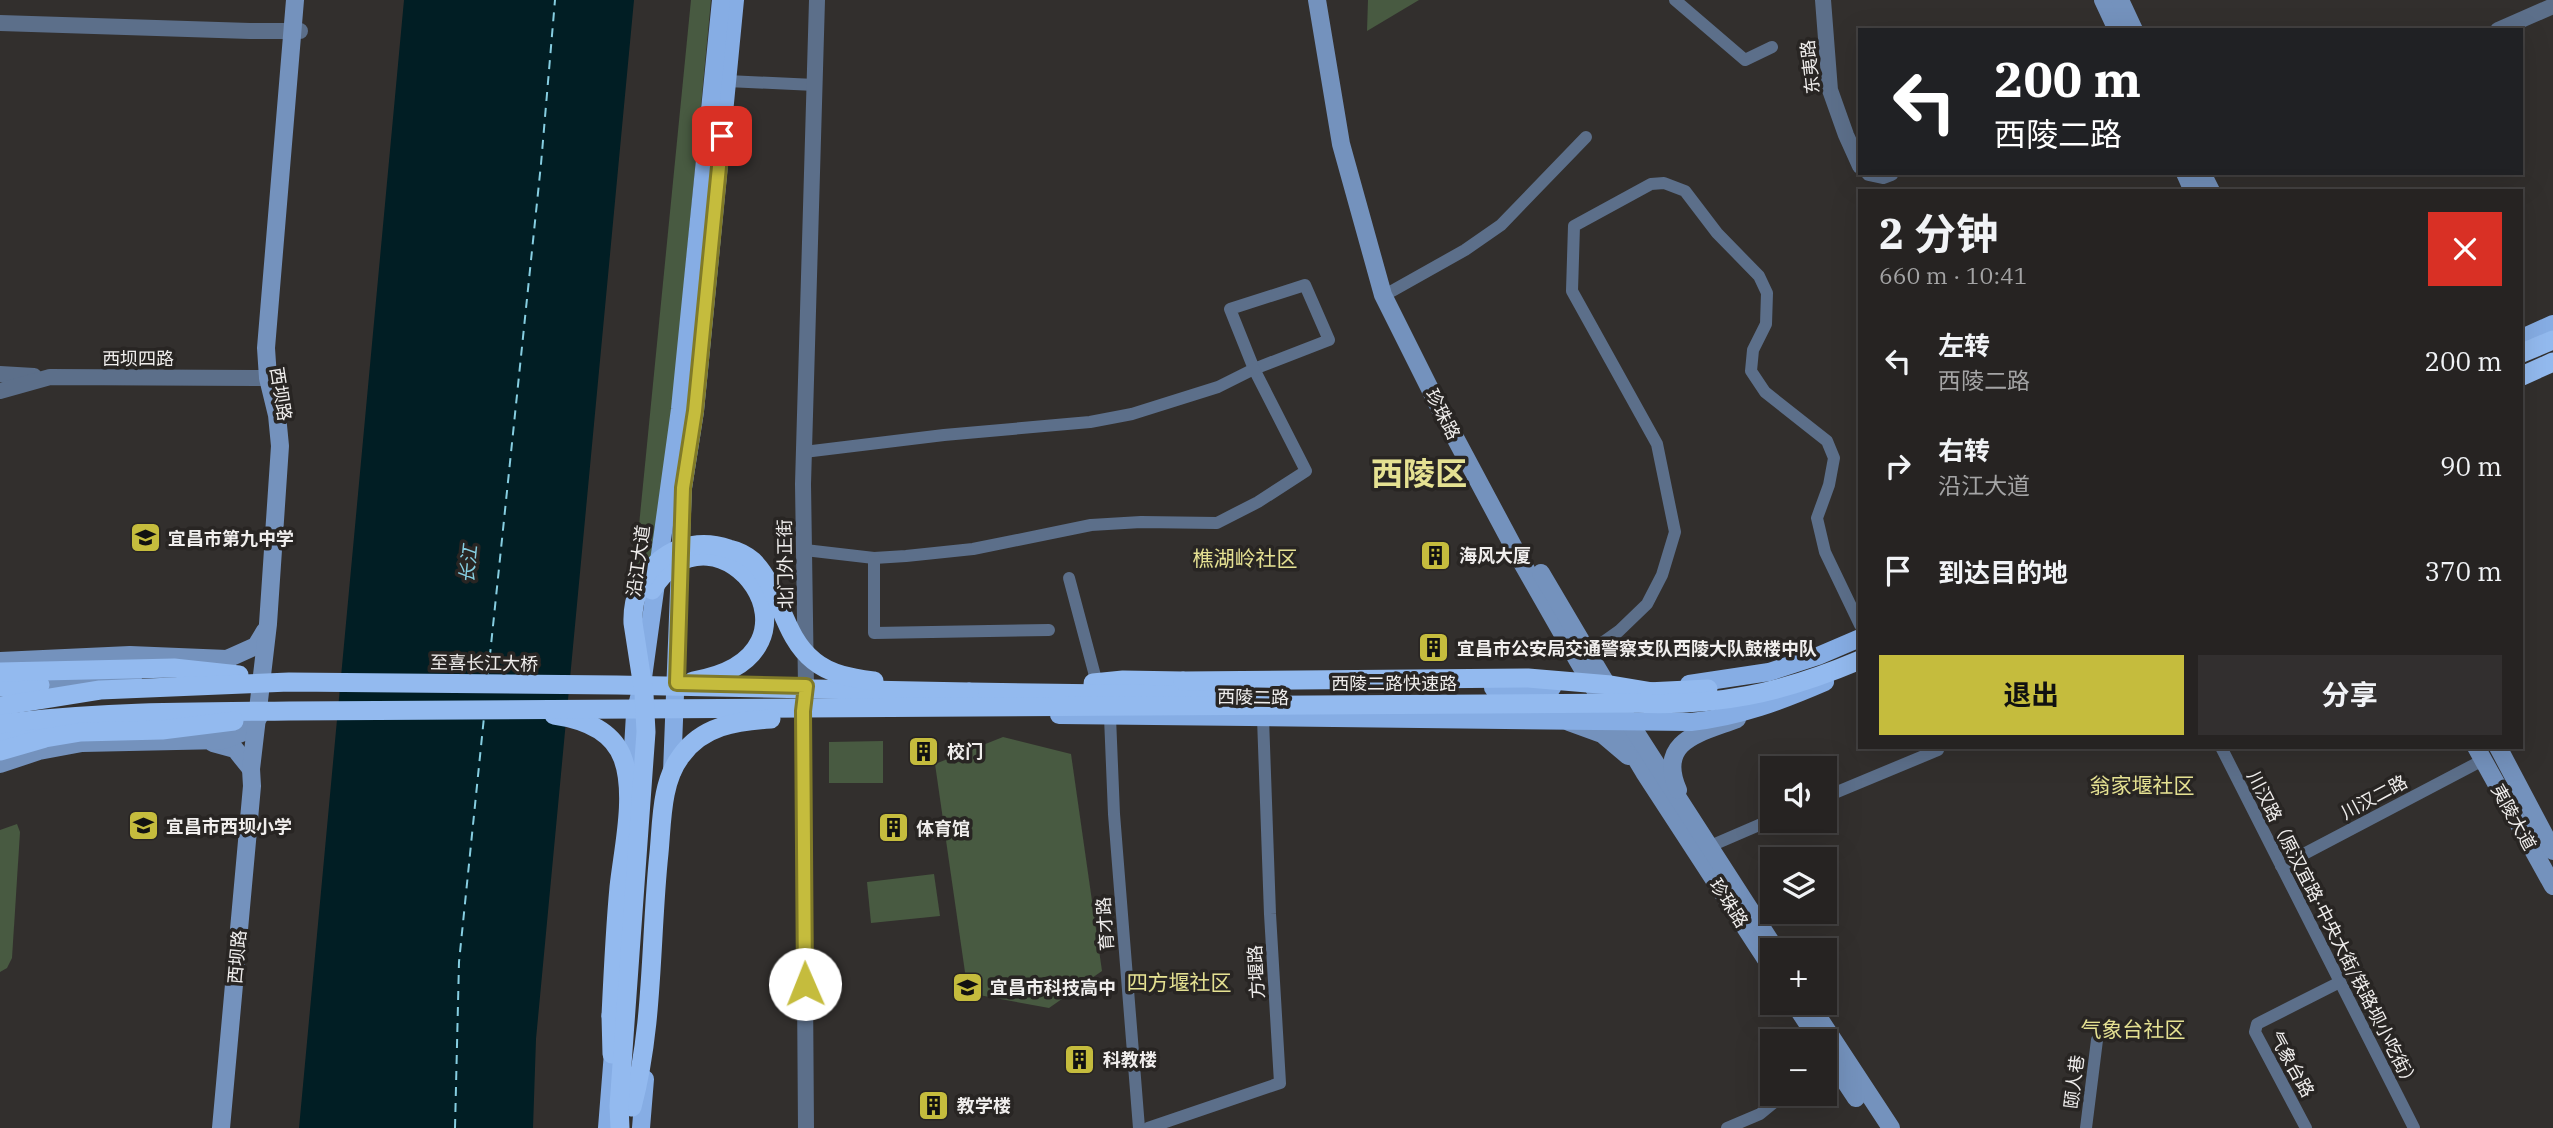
<!DOCTYPE html>
<html lang="zh">
<head>
<meta charset="utf-8">
<style>
  :root { --surface:#262322; --page:#322f2f; --text:#f1f3f6; --muted:#a4a4a5; --line:#424040; --accent:#c5bc3d }
  body { margin:0; font-family:"IBM Plex Serif","Noto Sans SC",serif; background:var(--page); color:var(--text); height:100vh; display:flex; flex-direction:column; font-size:26px; white-space:nowrap }
  * { box-sizing:border-box; margin:0 }
  p { font-size:23px; color:var(--muted) }
  .icon { flex:none; width:38px; height:38px; fill:none; stroke:currentColor; stroke-width:2; stroke-linecap:round; stroke-linejoin:round }
  .map { position:relative; flex:1; overflow:hidden }
  .side { position:absolute; left:1858px; top:189px; width:665px; height:560px; display:flex; flex-direction:column; background:var(--surface); border-radius:0px; box-shadow:0 7px 28px #0002,0 0 0 2px var(--line) }
  .side>* { flex:none }
  .banner { position:absolute; left:1858px; top:28px; width:665px; height:147px; border-radius:0px; box-shadow:0 7px 28px #0002,0 0 0 2px var(--line); background:#202124; color:#fff; overflow:hidden }
  .tools { position:absolute; left:1760px; top:756px; display:grid; gap:14px }
  .tools a { display:grid; place-items:center; width:77px; height:77px; border-radius:0px; background:var(--surface); box-shadow:0 7px 28px #0002,0 0 0 2px var(--line); font-size:35px }
  .pin { position:absolute; display:grid; place-items:center; width:60px; height:60px; color:#fff; margin:-30px; border-radius:14px; box-shadow:0 4px 10px #0006 }
  .me { position:absolute; width:77px; margin:-38px; rotate:359deg; stroke-linejoin:round; filter:drop-shadow(0 0 5px #0008) }
  .turn { display:flex; align-items:center; gap:24px; height:147px; padding:0 21px; font-size:32px }
  .turn .icon { width:91px; height:91px; stroke-width:2.5 }
  .turn b { display:block; font-size:49px; line-height:60px }
  .round { display:grid; place-items:center; flex:none; width:74px; height:74px; border-radius:0px; background:var(--page) }
  .summary { display:flex; align-items:center; justify-content:space-between; height:119px; padding:0 21px }
  h1 { font-size:42px; font-weight:700; line-height:52px }
  .action { display:flex; gap:14px; margin-top:auto; padding:14px 21px }
  .action a { flex:1; height:80px; border-radius:0px; background:var(--accent); color:#111; font-size:28px; font-weight:700; line-height:80px; text-align:center }
  .action a+a { background:var(--page); color:var(--text) }
  ul { padding:0; list-style:none }
  li { display:flex; align-items:center; gap:21px; height:105px; padding:0 21px }
  li div { flex:1 }
  li b { display:block; font-size:26px }
  li em { font-style:normal }
  .map>svg:first-child { display:block }
  .green { fill:#485a41 }
  .water { fill:#011e24 }
  .lines { fill:none; stroke-linecap:round; stroke-linejoin:round }
  .ferry { stroke:#86cee1; stroke-width:2; stroke-dasharray:9 7; stroke-linecap:butt }
  .minor { stroke:#5c6f8a; stroke-width:12 }
  .tertiary { stroke:#5c6f8a; stroke-width:16 }
  .secondary { stroke:#7492bd; stroke-width:18 }
  .primary { stroke:#86ade4; stroke-width:18 }
  .trunk { stroke:#93baef; stroke-width:19 }
  .trunk-bridge { stroke:#93baef; stroke-width:19 }
  .route-casing { stroke:#807a28; stroke-width:18 }
  .route { stroke:#c5bc3d; stroke-width:12 }
  .labels { text-anchor:middle; dominant-baseline:central; stroke-width:7; stroke-linejoin:round; paint-order:stroke }
  .street-label { font-size:18px; fill:#f0eeed; stroke:#282523 }
  .poi-label { font-size:18px; font-weight:bold; fill:#f0eeed; stroke:#282523; text-anchor:start }
  .water-label { font-size:19px; font-style:italic; fill:#86cee1; stroke:#282523 }
  .quarter-label { font-size:21px; fill:#e5e192; stroke:#282523 }
  .town-label { font-size:32px; font-weight:bold; fill:#e5e192; stroke:#282523 }
</style>
</head>
<body>
<div class="map">
<svg width="2553" height="1128" viewBox="0 0 2553 1128">
  <rect width="100%" height="100%" fill="#322f2d"/>
  <g class="green">
    <polygon points="691,0 711,0 659,550 634,576"/>
    <polygon points="1368,0 1419,0 1367,31"/>
    <polygon points="1003,737 1071,754 1102,971 1049,1008 968,993 935,764"/>
    <polygon points="883,741 883,783 829,783 829,742"/>
    <polygon points="17,824 20,832 12,958 7,968 0,972 0,830"/>
    <polygon points="934,874 940,916 871,923 867,882"/>
  </g>
  <polygon class="water" points="404,0 634,0 536,1039 533,1128 299,1128"/>
  <g class="lines">
    <g class="ferry">
      <polyline points="488,674 541,164 555,0"/>
      <polyline points="455,1128 459,962 484,717"/>
    </g>
    <g class="minor">
      <polyline points="1675,0 1745,60 1772,47"/>
      <polyline points="727,81 815,85"/>
      <polygon points="1305,285 1329,340 1254,369 1230,309"/>
      <polyline points="1392,291 1465,250 1501,225 1586,137"/>
      <polyline points="804,452 944,435 1090,422 1132,414 1218,387 1254,369 1306,471 1258,502 1217,523 1141,522 1091,525 973,549 906,556 874,558 805,550"/>
      <polyline points="874,558 874,633 1049,630"/>
      <polyline points="1069,578 1098,687"/>
      <polyline points="1588,653 1619,631 1647,604 1662,575 1675,532 1657,444 1572,291 1574,226 1651,184 1664,183 1685,191 1717,233 1759,276 1767,293 1766,324 1753,350 1751,371 1765,392 1827,441 1834,458 1829,485 1817,518 1825,552 1860,625"/>
      <polyline points="1110,717 1114,814 1139,1128"/>
      <polyline points="2221,747 2414,1128"/>
      <polyline points="1825,797 1938,750 1936,747"/>
      <polyline points="1708,847 1773,819"/>
      <polyline points="2281,866 2483,760"/>
      <polyline points="1148,1128 1280,1083 1270,914 1263,718"/>
      <polyline points="1727,1128 1760,1114 1784,1094"/>
      <polyline points="2086,1128 2097,1040"/>
      <polyline points="2306,1128 2255,1032 2257,1024 2340,982"/>
    </g>
    <g class="tertiary">
      <polyline points="1823,0 1830,90 1846,135 1860,166"/>
      <polyline points="0,23 250,31 300,31"/>
      <polyline points="2498,30 2553,6"/>
      <polyline points="1869,173 1883,176 1891,173"/>
      <polyline points="0,374 34,376"/>
      <polyline points="0,391 50,377 277,378"/>
      <polyline points="806,1128 803,711 806,686 803,484 817,0"/>
    </g>
    <g class="secondary">
      <polyline points="1317,0 1341,144 1383,295 1443,415 1521,561 1578,661 1644,772 1773,970"/>
      <polyline points="2103,0 2117,30"/>
      <polyline points="2120,0 2134,30"/>
      <polyline points="2185,173 2193,191"/>
      <polyline points="2202,173 2211,191"/>
      <polyline points="1541,573 1629,722 1776,950"/>
      <polyline points="0,661 130,655 227,659 256,646 265,631"/>
      <polyline points="40,685 133,678"/>
      <polyline points="1569,722 1602,734 1628,756"/>
      <polyline points="213,743 235,749 251,769"/>
      <polyline points="2476,747 2553,886"/>
      <polyline points="2498,747 2553,851"/>
      <polyline points="0,764 39,751 82,743 224,740 244,732 259,717"/>
      <path d="M1678,790C1656,740 1701,733 1737,719"/>
      <polyline points="1794,1003 1819,1041"/>
      <polyline points="1809,1003 1891,1128"/>
      <polyline points="1825,1051 1856,1098"/>
      <polyline points="221,1128 252,786 251,769 268,624 280,446 277,415 268,378 266,348 295,0"/>
    </g>
    <g class="primary">
      <polyline points="2522,338 2553,324"/>
      <polyline points="1689,684 1769,672 1818,656 1860,638"/>
      <polyline points="1493,688 1552,688"/>
      <path d="M1059,715L1691,722C1739,717 1781,701 1825,682"/>
      <polyline points="672,772 683,488 695,411 735,0"/>
      <polyline points="631,782 635,714 642,685 680,409 721,0"/>
      <polyline points="607,1128 614,1040"/>
      <polyline points="641,1128 645,1079"/>
    </g>
    <g class="trunk">
      <polyline points="2522,353 2553,340"/>
      <polyline points="2522,376 2553,362"/>
      <polyline points="1093,683 1123,680 1183,681"/>
      <polyline points="0,687 40,685"/>
      <polyline points="969,692 1263,696"/>
      <path d="M554,715C582,719 613,730 623,759C636,795 623,850 619,887C615,930 613,973 611,1016"/>
      <polyline points="0,740 60,724"/>
    </g>
    <g class="trunk-bridge">
      <path d="M652,590C718,485 845,655 693,681"/>
      <polyline points="0,672 174,668 239,675"/>
      <polyline points="1183,681 1528,678 1611,685 1653,692"/>
      <polyline points="1647,692 1708,689"/>
      <polyline points="0,706 100,690 289,682 617,685 969,692"/>
      <path d="M0,724C96,711 192,712 289,711L1632,703C1717,707 1782,693 1860,660"/>
      <polyline points="0,751 45,738 81,732 162,730 234,721"/>
      <polyline points="611,1016 612,1054"/>
      <path d="M632,1107C654,1025 650,938 659,853C662,822 661,782 681,756C702,726 736,721 771,719"/>
      <path d="M620,1128L619,1106L646,732L644,694L633,623C631,570 677,531 729,549C738,551 746,555 753,561C781,589 782,636 814,661C831,675 853,678 874,681"/>
    </g>
  </g>
  <g class="lines">
    <defs>
      <polyline id="route" points="722,136 695,411 683,488 677,683 806,686 803,711 805,984"/>
    </defs>
    <use href="#route" class="route-casing"/>
    <use href="#route" class="route"/>
  </g>
  <defs>
    <symbol id="school-square" viewBox="-11 -11 22 22"><rect x="-9" y="-9" width="18" height="18" rx="4" fill="#c5bc3d" stroke="#282523"/><path d="M0-5L7-2L0 1L-7-2ZM-4 1L0 2.5L4 1V4Q0 6-4 4Z" fill="#111"/></symbol>
    <symbol id="building-square" viewBox="-11 -11 22 22"><rect x="-9" y="-9" width="18" height="18" rx="4" fill="#c5bc3d" stroke="#282523"/><path d="M-4-6H4V6H1V3H-1V6H-4ZM-2.5-4.3h1.7v1.8h-1.7ZM.8-4.3h1.7v1.8H.8ZM-2.5-1h1.7V.8h-1.7ZM.8-1h1.7V.8H.8Z" fill="#111"/></symbol>
  </defs>
  <g fill-rule="evenodd">
    <use href="#school-square" x="128" y="520" width="35" height="35"/>
    <use href="#building-square" x="1418" y="538" width="35" height="35"/>
    <use href="#building-square" x="1416" y="630" width="35" height="35"/>
    <use href="#building-square" x="906" y="734" width="35" height="35"/>
    <use href="#school-square" x="126" y="808" width="35" height="35"/>
    <use href="#building-square" x="876" y="810" width="35" height="35"/>
    <use href="#school-square" x="950" y="970" width="35" height="35"/>
    <use href="#building-square" x="1062" y="1042" width="35" height="35"/>
    <use href="#building-square" x="916" y="1088" width="35" height="35"/>
  </g>
  <g class="labels">
    <g class="street-label">
      <text transform="translate(1810 67) rotate(-96)">东夷路</text>
      <text x="138" y="358">西坝四路</text>
      <text transform="translate(281 394) rotate(81)">西坝路</text>
      <text transform="translate(1443 414) rotate(63)">珍珠路</text>
      <text transform="translate(638 561) rotate(-82)">沿江大道</text>
      <text transform="translate(785 564) rotate(-91)">北门外正街</text>
      <text transform="translate(484 663) rotate(1)">至喜长江大桥</text>
      <text x="1394" y="683">西陵二路快速路</text>
      <text transform="translate(1253 697) rotate(1)">西陵二路</text>
      <text transform="translate(2374 797) rotate(-28)">川汉二路</text>
      <text transform="translate(2514 817) rotate(61)">夷陵大道</text>
      <text transform="translate(1729 903) rotate(57)">珍珠路</text>
      <text transform="translate(1105 924) rotate(-94)">育才路</text>
      <text transform="translate(2333 930) rotate(63)">川汉路（原汉宜路·中央大街/铁路坝小吃街）</text>
      <text transform="translate(237 957) rotate(-85)">西坝路</text>
      <text transform="translate(1256 972) rotate(-93)">方堰路</text>
      <text transform="translate(2292 1064) rotate(61)">气象台路</text>
      <text transform="translate(2074 1082) rotate(-83)">颐人巷</text>
    </g>
    <g class="poi-label">
      <text x="168" y="538">宜昌市第九中学</text>
      <text x="1459" y="555">海风大厦</text>
      <text x="1457" y="648">宜昌市公安局交通警察支队西陵大队鼓楼中队</text>
      <text x="947" y="751">校门</text>
      <text x="166" y="826">宜昌市西坝小学</text>
      <text x="916" y="828">体育馆</text>
      <text x="990" y="987">宜昌市科技高中</text>
      <text x="1103" y="1059">科教楼</text>
      <text x="957" y="1105">教学楼</text>
    </g>
    <g class="water-label">
      <text transform="translate(468 564) rotate(-84)">长江</text>
    </g>
    <g class="quarter-label">
      <text x="1245" y="558">樵湖岭社区</text>
      <text x="2142" y="785">翁家堰社区</text>
      <text x="1179" y="982">四方堰社区</text>
      <text x="2133" y="1029">气象台社区</text>
    </g>
    <g class="town-label">
      <text x="1419" y="473">西陵区</text>
    </g>
  </g>
</svg>
<div class="tools">
<a><svg class="icon" aria-label="sound" viewBox="0 0 24 24"><path d="M4 9h4l5-4v14l-5-4H4zM17 9q2 3 0 6"/></svg></a>
<a><svg class="icon" aria-label="layers" viewBox="0 0 24 24"><path d="M12 4l9 5-9 5-9-5zM3 14l9 5 9-5"/></svg></a>
<a>+</a>
<a>−</a>
</div>
<div class="pin" style="left:722px;top:136px;background:#d93025"><svg class="icon" aria-label="arrive" viewBox="0 0 24 24"><path d="M6 21V4h12l-3 4 3 4H6"/></svg></div>
<svg class="me" style="left:805px;top:984px" viewBox="-20 -20 40 40"><circle r="19" fill="#fff"/><path d="M0-13L10 11 0 6-10 11z" fill="#c5bc3d"/></svg>
<div class="banner">
<div class="turn"><svg class="icon" aria-label="left" viewBox="0 0 24 24"><path d="M17 20v-9H6M10 6l-5 5 5 5"/></svg><div><b>200 m</b>西陵二路</div></div>
</div>
<section class="side">
<div class="summary"><div><h1>2 分钟</h1><p>660 m · 10:41</p></div><a class="round" style="background:#d93025;color:#fff"><svg class="icon" aria-label="close" viewBox="0 0 24 24"><path d="M6 6l12 12M18 6L6 18"/></svg></a></div>
<ul>
<li><svg class="icon" aria-label="left" viewBox="0 0 24 24"><path d="M17 20v-9H6M10 6l-5 5 5 5"/></svg><div><b>左转</b><p>西陵二路</p></div><em>200 m</em></li>
<li><svg class="icon" aria-label="right" viewBox="0 0 24 24"><path d="M7 20v-9h11M14 6l5 5-5 5"/></svg><div><b>右转</b><p>沿江大道</p></div><em>90 m</em></li>
<li><svg class="icon" aria-label="arrive" viewBox="0 0 24 24"><path d="M6 21V4h12l-3 4 3 4H6"/></svg><div><b>到达目的地</b></div><em>370 m</em></li>
</ul>
<div class="action"><a>退出</a><a>分享</a></div>
</section>
</div>
</body>
</html>
